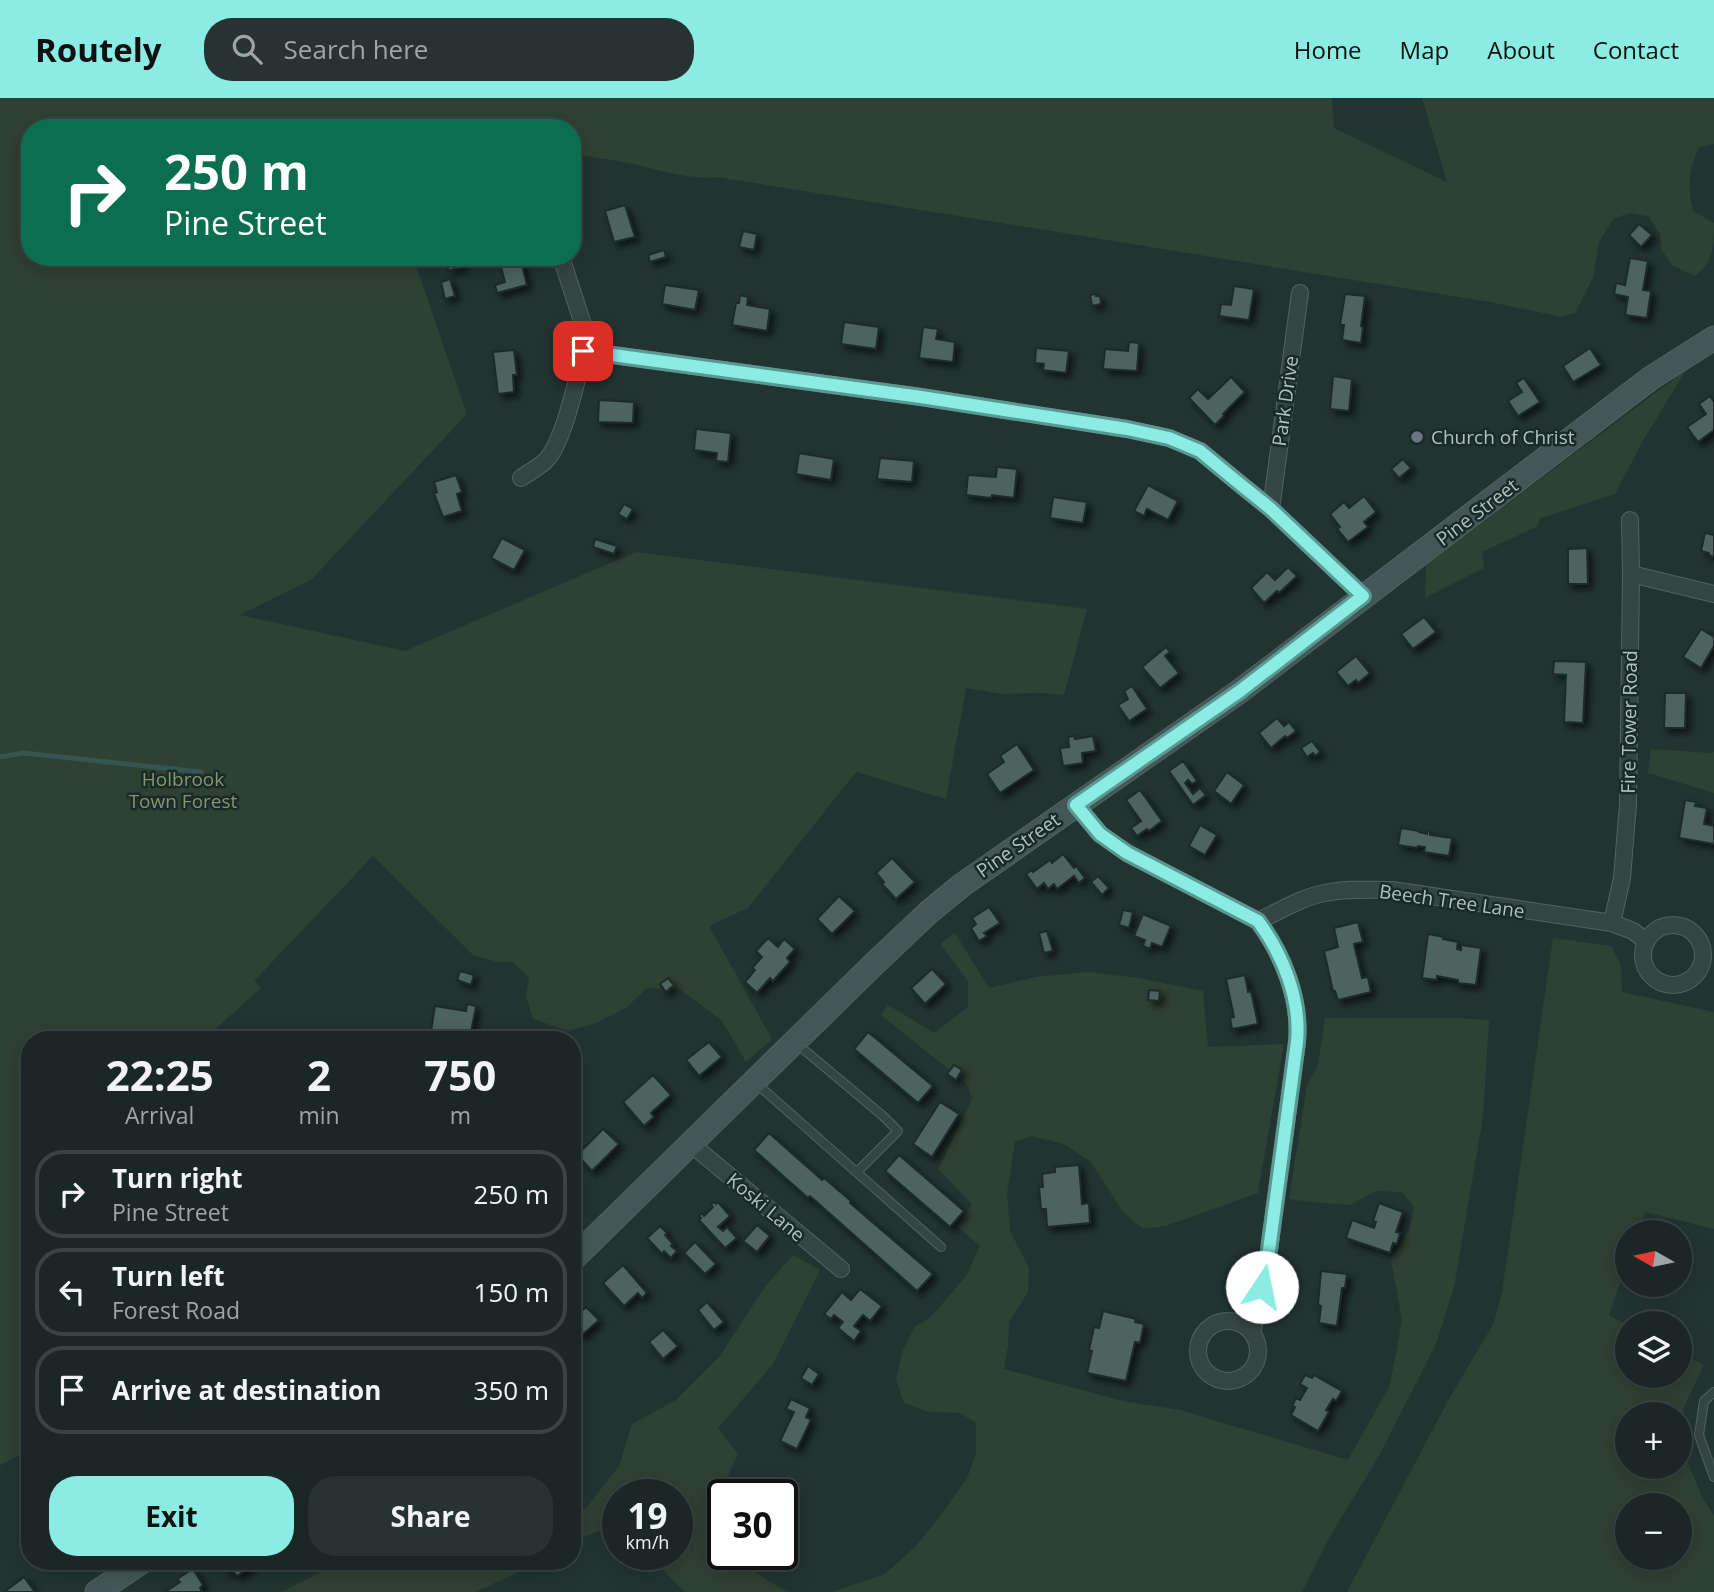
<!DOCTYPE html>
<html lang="en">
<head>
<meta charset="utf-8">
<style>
  :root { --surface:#1a2726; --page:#273332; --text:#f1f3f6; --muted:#9fa5a7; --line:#384443; --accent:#8aece2 }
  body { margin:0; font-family:"Open Sans",sans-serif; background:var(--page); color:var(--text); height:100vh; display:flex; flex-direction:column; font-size:26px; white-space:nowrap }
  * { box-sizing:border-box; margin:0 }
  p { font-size:23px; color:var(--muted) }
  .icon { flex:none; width:38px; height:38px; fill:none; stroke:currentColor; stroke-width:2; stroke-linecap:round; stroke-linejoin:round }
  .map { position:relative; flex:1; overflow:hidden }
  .sheet { position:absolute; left:21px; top:933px; width:560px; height:539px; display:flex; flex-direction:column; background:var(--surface); border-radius:28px; box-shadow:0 4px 18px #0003,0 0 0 2px var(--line) }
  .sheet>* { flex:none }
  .banner { position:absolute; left:21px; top:21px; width:560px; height:147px; border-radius:28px; box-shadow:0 4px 18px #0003,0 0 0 2px var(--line); background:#0b6e4f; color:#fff; overflow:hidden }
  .needle { width:46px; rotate:279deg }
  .fabs { position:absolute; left:1615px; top:1122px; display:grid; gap:14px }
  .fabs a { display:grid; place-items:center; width:77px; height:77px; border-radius:50%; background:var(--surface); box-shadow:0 4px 18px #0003,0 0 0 2px var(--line); font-size:35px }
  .speed { position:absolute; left:602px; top:1381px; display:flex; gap:14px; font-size:35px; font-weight:700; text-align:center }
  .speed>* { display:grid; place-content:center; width:91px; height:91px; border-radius:50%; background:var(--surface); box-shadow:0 4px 18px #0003,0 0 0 2px var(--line); line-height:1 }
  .speed small { font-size:18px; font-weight:400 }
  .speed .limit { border:4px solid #111; border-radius:10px; background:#fff; color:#111 }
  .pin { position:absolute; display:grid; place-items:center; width:60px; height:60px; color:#fff; margin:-30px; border-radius:14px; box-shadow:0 4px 10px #0006 }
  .me { position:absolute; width:77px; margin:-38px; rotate:11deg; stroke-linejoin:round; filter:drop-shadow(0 0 5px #0008) }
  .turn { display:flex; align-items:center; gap:24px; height:147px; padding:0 28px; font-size:32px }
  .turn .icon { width:91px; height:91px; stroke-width:2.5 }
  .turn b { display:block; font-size:49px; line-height:60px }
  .eta { display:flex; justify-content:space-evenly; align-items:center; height:119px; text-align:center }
  .eta b { font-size:42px; font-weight:700; line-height:49px }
  .primary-button { display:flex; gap:14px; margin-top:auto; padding:14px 28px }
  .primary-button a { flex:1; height:80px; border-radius:28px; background:var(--accent); color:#111; font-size:28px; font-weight:700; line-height:80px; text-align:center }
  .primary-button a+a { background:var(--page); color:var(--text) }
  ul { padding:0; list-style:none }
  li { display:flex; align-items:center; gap:21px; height:88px; margin:0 14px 10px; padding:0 14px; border:4px solid var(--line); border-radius:28px }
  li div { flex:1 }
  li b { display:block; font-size:26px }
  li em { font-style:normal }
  header { display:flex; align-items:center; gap:42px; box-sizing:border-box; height:98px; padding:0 35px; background:var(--accent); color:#111 }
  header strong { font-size:33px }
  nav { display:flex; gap:38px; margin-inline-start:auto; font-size:24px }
  .search { width:490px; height:63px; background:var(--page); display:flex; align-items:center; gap:18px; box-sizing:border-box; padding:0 24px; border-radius:28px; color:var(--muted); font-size:26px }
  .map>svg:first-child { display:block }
  .green { fill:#2f4132; fill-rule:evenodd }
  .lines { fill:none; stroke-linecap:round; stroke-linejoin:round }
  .stream { stroke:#345551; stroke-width:5 }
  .building { fill:#4d6360; stroke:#1c2c2a; stroke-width:2; filter:url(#shadow) }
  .service-casing { stroke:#526361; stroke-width:10 }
  .minor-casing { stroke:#526361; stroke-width:18 }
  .secondary-casing { stroke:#526361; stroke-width:25 }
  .service { stroke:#354543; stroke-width:8 }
  .minor { stroke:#354543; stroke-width:16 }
  .secondary { stroke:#435856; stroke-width:23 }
  .route-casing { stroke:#5a9993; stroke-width:18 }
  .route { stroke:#8aece2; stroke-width:12 }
  .worship-dot { fill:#6b7280; stroke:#1a2a28; stroke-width:2.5 }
  .labels { text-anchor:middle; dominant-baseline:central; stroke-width:5; stroke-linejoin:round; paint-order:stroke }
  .street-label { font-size:19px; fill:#afc2c0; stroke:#1a2a28 }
  .poi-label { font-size:19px; fill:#afc2c0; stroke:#1a2a28; text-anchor:start }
  .park-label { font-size:19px; fill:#839670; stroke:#1a2a28 }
</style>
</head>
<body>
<header>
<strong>Routely</strong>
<div class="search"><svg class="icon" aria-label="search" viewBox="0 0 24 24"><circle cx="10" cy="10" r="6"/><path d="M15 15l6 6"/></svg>Search here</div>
<nav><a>Home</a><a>Map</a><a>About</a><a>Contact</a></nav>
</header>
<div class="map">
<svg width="1714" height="1494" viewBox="0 0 1714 1494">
  <defs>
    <filter id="shadow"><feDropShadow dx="4.5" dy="4.5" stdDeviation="3.5" flood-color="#0009"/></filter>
  </defs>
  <rect width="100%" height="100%" fill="#223432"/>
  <g class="green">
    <path d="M0,0H1332L1334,30L1447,84L1422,0H1714V46L1699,49C1689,73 1687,88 1693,113L1714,125C1714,149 1714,163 1695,178L1672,167L1661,151L1660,136L1648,118L1629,115L1613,121L1599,144L1593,180L1575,215L1562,219L1490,204L717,79C686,82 657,71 628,65C610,61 591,59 572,56V30H30V159H413L467,316L311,482L240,517L405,553L636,454L1087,511L1064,597L1040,595L1002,596L966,590L946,701L856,674L748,810L709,828L772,941L746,964L722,923L681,892L647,890L627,909L596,925L568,933L533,921L526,898L529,879L512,864H498L473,857L373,758L254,883L261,890L204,941L30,942V1020L22,1025L30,1029V1352L0,1367Z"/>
    <polygon points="1686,272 1644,341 1615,396 1541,420 1536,429 1482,454 1484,470 1425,500 1426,467"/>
    <polygon points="1651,651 1710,655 1714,654 1714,695 1648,675"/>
    <polygon points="955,835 989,890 1036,879 1087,874 1139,880 1203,893 1208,949 1284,946 1258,1095 1166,1128 1143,1131 1123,1114 1091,1064 1064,1046 1031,1038 1015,1044 1007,1095 1010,1133 1029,1170 1028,1194 1009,1224 1008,1248 1004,1271 1123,1303 1180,1312 1348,1362 1390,1287 1402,1222 1391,1161 1409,1133 1414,1109 1402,1094 1376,1093 1350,1107 1311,1104 1289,1101 1307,987 1318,967 1325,920 1459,920 1489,922 1483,1020 1454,1189 1436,1246 1379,1358 1332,1435 1302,1494 832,1494 885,1476 915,1449 938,1421 967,1380 976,1356 976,1325 960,1315 929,1314 904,1305 896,1281 903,1252 916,1227 924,1224 937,1212 966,1178 980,1148 957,1128 972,1106 938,1071 972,1001 968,987 881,917 888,907 934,935 968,909 968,883 940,846"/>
    <path d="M1553,840L1611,848L1621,867L1622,894L1714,914V1131L1645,1114L1638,1134H1628L1627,1164L1609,1217L1627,1227L1628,1278H1680V1254L1704,1267L1683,1311L1682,1350L1702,1399L1714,1417V1494H1347L1450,1299L1494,1225L1502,1194ZM1628,1316H1680V1368H1628ZM1628,1407H1680V1460H1628Z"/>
    <polygon points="793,1157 820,1172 773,1266 718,1330 738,1356 709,1420 723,1440 723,1456 735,1456 743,1467 787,1494 685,1494 646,1456 677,1456 677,1396 618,1396 618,1435 609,1429 572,1444 572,1414 586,1410 619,1368 632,1326 676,1302 720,1258 764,1190"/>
    <polygon points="343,1463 537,1463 524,1471 476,1494 281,1494"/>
  </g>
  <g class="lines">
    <polyline class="stream" points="0,659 24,655 201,674"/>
  </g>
  <g class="building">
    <polygon points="625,107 635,139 614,144 605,113"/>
    <polygon points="1639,126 1652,137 1641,149 1629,137"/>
    <polygon points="743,133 757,136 754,152 739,149"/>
    <polygon points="664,152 666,159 650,164 648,157"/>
    <polygon points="505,159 520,159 527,187 497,195 495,187 505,184 499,161"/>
    <polygon points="1630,160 1648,163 1643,192 1651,193 1647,220 1625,217 1628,199 1614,196 1616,185 1625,187"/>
    <polygon points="463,162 464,168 448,173 448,170 454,164"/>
    <polygon points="450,181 455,198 445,201 441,184"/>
    <polygon points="665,187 699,192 695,212 662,206"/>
    <polygon points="1234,188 1254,191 1249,222 1219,218 1221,206 1231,207"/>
    <polygon points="1096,196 1096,198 1100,198 1101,206 1092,208 1090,197"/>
    <polygon points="1345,196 1365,198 1361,228 1363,229 1361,245 1342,242 1344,227 1340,227"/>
    <polygon points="740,197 748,199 747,207 770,211 767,233 732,227 736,205 739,205"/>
    <polygon points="844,224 879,229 876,251 841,246"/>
    <polygon points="923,229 938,231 936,241 955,244 953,264 919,260"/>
    <polygon points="1129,244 1139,245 1137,273 1103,271 1105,251 1128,253"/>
    <polygon points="1036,250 1069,253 1066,275 1043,272 1044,266 1035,265"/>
    <polygon points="1590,250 1601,267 1573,284 1563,268"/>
    <polygon points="514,252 517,277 513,277 514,294 498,296 493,254"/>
    <polygon points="1333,278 1352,281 1349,313 1330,311"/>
    <polygon points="1231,279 1245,294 1223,316 1224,318 1215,327 1189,300 1198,291 1208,301"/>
    <polygon points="1524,280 1540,304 1518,318 1508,303 1522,294 1516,285"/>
    <polygon points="1710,298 1714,304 1714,332 1698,344 1687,329 1706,316 1699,306"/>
    <polygon points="599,302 634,304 633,325 598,324"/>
    <polygon points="696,331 731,335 728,364 716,363 717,355 694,352"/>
    <polygon points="799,355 834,361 831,382 796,376"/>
    <polygon points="880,360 914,363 912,384 877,381"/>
    <polygon points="1403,361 1411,370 1399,380 1391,371"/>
    <polygon points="997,369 1017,371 1014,400 992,397 991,400 966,397 968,377 996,379"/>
    <polygon points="456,377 462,394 457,396 462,413 443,419 434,395 437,394 434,384"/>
    <polygon points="1148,387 1178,403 1168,422 1147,411 1144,418 1134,413"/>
    <polygon points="1364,398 1376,414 1364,424 1368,429 1348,444 1337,431 1340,429 1330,416 1344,404 1349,410"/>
    <polygon points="1053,399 1087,404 1083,425 1050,420"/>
    <polygon points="624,406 633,411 627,421 618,416"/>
    <polygon points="1705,435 1714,437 1714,459 1709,457 1709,455 1701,453"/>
    <polygon points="502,440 525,452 514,472 491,460"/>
    <polygon points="595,441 617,448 614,456 593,449"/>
    <polygon points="1587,450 1588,486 1568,486 1568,451"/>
    <polygon points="1288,469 1297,478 1279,495 1277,493 1264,505 1251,490 1267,474 1275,482"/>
    <polygon points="1424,519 1436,534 1413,551 1401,536"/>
    <polygon points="1701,531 1714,539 1714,548 1701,570 1683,559"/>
    <polygon points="1166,549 1170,554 1165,558 1179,575 1160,590 1142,569"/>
    <polygon points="1356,558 1370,575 1358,585 1356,582 1348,588 1336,574"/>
    <polygon points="1554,563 1586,564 1583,625 1564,624 1566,577 1553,576"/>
    <polygon points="1132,588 1147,611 1129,623 1118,607 1128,601 1124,593"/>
    <polygon points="1665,595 1686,595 1685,630 1664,630"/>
    <polygon points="1277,620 1284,628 1289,624 1296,633 1287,640 1285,638 1271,650 1259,635"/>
    <polygon points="1074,638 1075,641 1093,638 1096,653 1082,655 1083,665 1063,668 1060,650 1069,649 1068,639"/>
    <polygon points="1312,643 1320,654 1315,658 1313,655 1307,659 1301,650"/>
    <polygon points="1017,646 1034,672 1000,695 987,676 1004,664 1000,658"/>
    <polygon points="1183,663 1197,683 1192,686 1188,682 1185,685 1193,696 1200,690 1206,697 1193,707 1169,673"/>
    <polygon points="1227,674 1244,687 1231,706 1214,693"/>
    <polygon points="1140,692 1162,723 1149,733 1147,731 1137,738 1131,730 1141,723 1126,702"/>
    <polygon points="1685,702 1696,704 1695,708 1707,710 1704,726 1714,728 1714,746 1679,740"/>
    <polygon points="1200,727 1217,737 1205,757 1189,748"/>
    <polygon points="1401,730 1419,733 1419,734 1427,736 1427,733 1430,734 1430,737 1452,740 1449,758 1424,754 1425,749 1418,748 1417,750 1398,747"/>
    <polygon points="1063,756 1074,770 1076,768 1085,780 1079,785 1074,778 1057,791 1054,786 1048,791 1044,785 1037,791 1026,776 1032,772 1033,774 1050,762 1052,765"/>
    <polygon points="892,760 915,784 896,801 882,786 884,784 876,775"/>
    <polygon points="1098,778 1109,790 1102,797 1091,784"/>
    <polygon points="839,798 855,813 832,836 817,821"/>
    <polygon points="989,809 1000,825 984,835 987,838 979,843 971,830 976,826 972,820"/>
    <polygon points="1123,812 1133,814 1129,830 1119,827"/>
    <polygon points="1143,816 1171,828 1162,849 1152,845 1150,851 1143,848 1145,842 1134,838"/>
    <polygon points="1358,824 1363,844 1354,846 1362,880 1368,879 1371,894 1338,902 1335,893 1333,893 1324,853 1338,849 1334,830"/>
    <polygon points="1047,833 1053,853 1044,855 1039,835"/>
    <polygon points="1428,836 1444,839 1443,841 1458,844 1457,851 1461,852 1461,847 1481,850 1476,887 1458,885 1458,882 1437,878 1437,882 1422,880"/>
    <polygon points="768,840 778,849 784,841 795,851 787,860 790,864 773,883 770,880 757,895 745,884 755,872 752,870 762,859 756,853"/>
    <polygon points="932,871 946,886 925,906 911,890"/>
    <polygon points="460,873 474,877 471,887 457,882"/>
    <polygon points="1245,877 1248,894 1251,893 1258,926 1232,931 1230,920 1234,919 1226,881"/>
    <polygon points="668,880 674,887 666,894 660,886"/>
    <polygon points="1149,892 1160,893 1159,903 1148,902"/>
    <polygon points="467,906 476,908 470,939 431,933 435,908 466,913"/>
    <polygon points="868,934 933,988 918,1005 854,951"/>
    <polygon points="709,944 722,959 699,978 686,962"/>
    <polygon points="954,967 962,972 956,982 947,976"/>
    <polygon points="653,977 671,997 651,1015 654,1019 644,1028 623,1004"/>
    <polygon points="940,1004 959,1016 932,1059 913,1046"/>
    <polygon points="603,1031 619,1046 592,1073 577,1057"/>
    <polygon points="769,1035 822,1082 824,1080 851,1103 850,1105 933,1176 917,1193 810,1098 808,1100 754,1052"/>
    <polygon points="899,1057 964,1113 950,1129 885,1073"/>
    <polygon points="1079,1067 1082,1106 1089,1105 1090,1125 1047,1129 1046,1111 1041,1111 1039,1089 1043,1089 1042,1076 1055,1074 1055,1069"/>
    <polygon points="714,1104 716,1106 718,1104 730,1118 718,1129 723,1133 727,1129 737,1140 725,1150 699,1122 701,1120 699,1118 702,1115 704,1118 713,1109 711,1106"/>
    <polygon points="1379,1105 1403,1114 1396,1134 1400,1135 1397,1146 1393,1145 1390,1155 1346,1140 1352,1122 1374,1130 1376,1124 1373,1123"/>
    <polygon points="757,1127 770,1138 757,1154 743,1143"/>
    <polygon points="660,1128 667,1135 665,1137 673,1146 671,1148 677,1153 671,1160 664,1153 662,1156 647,1140"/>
    <polygon points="695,1144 716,1166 705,1176 684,1155"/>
    <polygon points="623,1167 647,1195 642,1200 638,1195 624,1208 603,1185"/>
    <polygon points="1321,1173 1347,1176 1345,1190 1342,1190 1337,1228 1319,1225 1321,1208 1318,1207"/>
    <polygon points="860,1191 882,1208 870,1223 863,1217 854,1228 861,1233 854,1243 838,1230 843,1224 834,1217 831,1221 824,1216 842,1194 851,1202"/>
    <polygon points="707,1204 724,1224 714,1232 698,1212"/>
    <polygon points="586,1209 599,1222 581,1238 572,1229 572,1222"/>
    <polygon points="1103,1213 1136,1221 1135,1224 1144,1226 1140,1245 1135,1244 1126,1283 1087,1275 1092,1253 1089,1252 1094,1229 1099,1230"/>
    <polygon points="663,1232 678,1248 663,1261 649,1244"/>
    <polygon points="808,1268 819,1276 812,1287 801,1280"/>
    <polygon points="1305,1277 1312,1280 1314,1277 1342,1293 1336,1303 1333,1301 1326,1312 1329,1314 1318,1333 1291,1317 1295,1309 1292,1308 1296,1300 1300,1302 1307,1290 1300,1286"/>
    <polygon points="791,1301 810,1310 806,1319 811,1322 797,1351 780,1343 794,1314 786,1311"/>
    <polygon points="227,1463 252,1463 254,1466 237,1478 231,1471 226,1474 222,1468"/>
    <polygon points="193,1471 203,1487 200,1490 202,1494 165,1494 180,1484 177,1481"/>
    <polygon points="24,1479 35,1494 4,1494"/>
  </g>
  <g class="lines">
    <defs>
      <g id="service">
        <polyline points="796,945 883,1018 898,1033 857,1074"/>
        <polyline points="757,986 941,1149"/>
        <polyline points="1714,1294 1704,1303 1699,1337 1714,1379"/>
      </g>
      <g id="minor">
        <polyline points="561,159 584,229 584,253 921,299 1127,331 1169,340 1200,353 1271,411 1363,498"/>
        <path d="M521,380C529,374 542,368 548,360C565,339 577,280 584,253"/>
        <polyline points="1271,411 1300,195"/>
        <polyline points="1631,476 1714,496"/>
        <path d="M1076,707L1100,736L1127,755L1258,823C1283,857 1301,901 1297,944L1267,1167L1252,1234"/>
        <path d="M1258,823C1280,813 1302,799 1325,795C1347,790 1370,792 1392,792L1612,825L1633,833L1646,843"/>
        <polyline points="1612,825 1622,780 1628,706 1631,476 1630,422"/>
        <circle cx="1673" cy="857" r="30"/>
        <polyline points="691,1046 841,1171"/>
        <circle cx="1228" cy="1253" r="30"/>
      </g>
      <g id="secondary">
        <polyline points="572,1162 872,868 929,814 962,787 1240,593 1651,280 1714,240"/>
        <polyline points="97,1494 143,1463"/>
      </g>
    </defs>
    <use href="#service" class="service-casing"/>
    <use href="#minor" class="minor-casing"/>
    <use href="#secondary" class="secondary-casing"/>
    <use href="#service" class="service"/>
    <use href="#minor" class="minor"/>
    <use href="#secondary" class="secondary"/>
  </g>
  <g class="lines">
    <defs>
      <path id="route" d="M583,253L921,299L1127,331L1169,340L1200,353L1235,382L1271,411L1363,498L1240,593L1076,707L1100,736L1127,755L1258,823C1283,857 1301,901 1297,944L1267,1167L1262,1189"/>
    </defs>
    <use href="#route" class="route-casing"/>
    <use href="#route" class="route"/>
  </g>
  <circle class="worship-dot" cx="1417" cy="339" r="7"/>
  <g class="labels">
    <g class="street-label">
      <text transform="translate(1285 303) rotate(-82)">Park Drive</text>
      <text transform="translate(1477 414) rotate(-37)">Pine Street</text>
      <text transform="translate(1629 624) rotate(-89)">Fire Tower Road</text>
      <text transform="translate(1018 747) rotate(-35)">Pine Street</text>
      <text transform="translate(1452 803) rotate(8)">Beech Tree Lane</text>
      <text transform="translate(766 1109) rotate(40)">Koski Lane</text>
    </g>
    <g class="poi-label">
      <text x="1431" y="339">Church of Christ</text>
    </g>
    <g class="park-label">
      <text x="183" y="681">Holbrook<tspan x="183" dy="22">Town Forest</tspan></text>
    </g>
  </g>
</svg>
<div class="fabs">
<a><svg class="needle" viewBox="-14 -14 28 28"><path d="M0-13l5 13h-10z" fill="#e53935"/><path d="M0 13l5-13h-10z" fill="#9fa5a7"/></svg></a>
<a><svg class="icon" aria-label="layers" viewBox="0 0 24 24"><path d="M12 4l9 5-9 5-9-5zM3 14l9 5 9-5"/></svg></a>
<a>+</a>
<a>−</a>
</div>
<div class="speed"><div>19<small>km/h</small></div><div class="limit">30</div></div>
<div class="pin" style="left:583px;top:253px;background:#d93025"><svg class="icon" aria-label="arrive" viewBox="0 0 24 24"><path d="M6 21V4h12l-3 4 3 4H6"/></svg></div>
<svg class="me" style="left:1262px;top:1189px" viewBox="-20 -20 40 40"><circle r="19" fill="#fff"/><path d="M0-13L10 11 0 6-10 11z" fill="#8aece2"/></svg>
<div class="banner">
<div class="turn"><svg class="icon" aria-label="right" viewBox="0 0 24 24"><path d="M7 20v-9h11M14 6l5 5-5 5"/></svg><div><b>250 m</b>Pine Street</div></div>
</div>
<section class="sheet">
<div class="eta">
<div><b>22:25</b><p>Arrival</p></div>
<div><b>2</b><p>min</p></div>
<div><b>750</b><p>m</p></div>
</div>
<ul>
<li><svg class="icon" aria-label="right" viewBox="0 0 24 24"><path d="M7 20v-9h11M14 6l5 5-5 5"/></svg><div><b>Turn right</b><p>Pine Street</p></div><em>250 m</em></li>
<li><svg class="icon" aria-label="left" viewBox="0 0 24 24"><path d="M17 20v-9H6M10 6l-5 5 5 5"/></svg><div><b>Turn left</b><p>Forest Road</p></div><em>150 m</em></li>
<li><svg class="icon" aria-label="arrive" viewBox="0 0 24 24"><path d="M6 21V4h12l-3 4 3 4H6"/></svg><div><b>Arrive at destination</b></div><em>350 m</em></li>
</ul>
<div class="primary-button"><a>Exit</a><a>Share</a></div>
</section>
</div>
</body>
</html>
